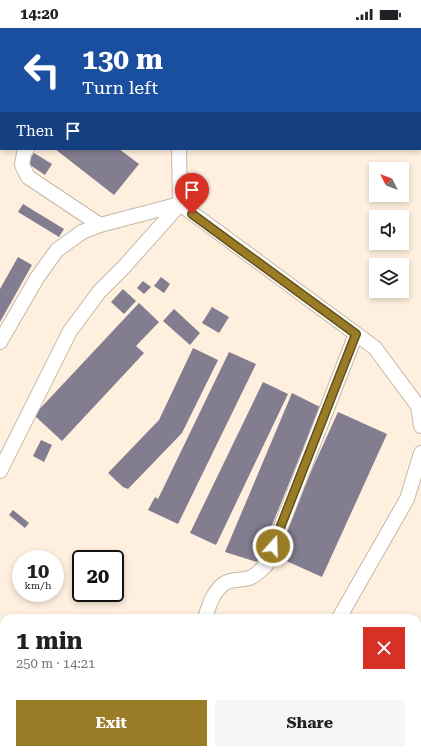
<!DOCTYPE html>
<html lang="en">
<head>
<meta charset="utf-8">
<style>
  :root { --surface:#fff; --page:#f6f6f6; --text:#202124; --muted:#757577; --accent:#997c25 }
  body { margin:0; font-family:"Roboto Serif",serif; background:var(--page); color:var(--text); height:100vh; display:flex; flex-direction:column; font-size:15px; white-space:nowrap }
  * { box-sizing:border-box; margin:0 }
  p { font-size:13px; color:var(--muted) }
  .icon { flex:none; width:22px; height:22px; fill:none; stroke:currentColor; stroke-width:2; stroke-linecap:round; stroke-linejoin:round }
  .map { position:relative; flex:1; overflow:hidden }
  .side { position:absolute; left:0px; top:586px; width:421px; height:140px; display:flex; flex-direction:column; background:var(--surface); border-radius:12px 12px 0 0; box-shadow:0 2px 6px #0003 }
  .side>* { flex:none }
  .guide { position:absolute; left:0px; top:0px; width:421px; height:122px; box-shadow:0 2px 6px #0003; background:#1a4fa0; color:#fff; overflow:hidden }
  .needle { width:26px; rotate:312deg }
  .buttons { position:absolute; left:369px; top:134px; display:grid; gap:8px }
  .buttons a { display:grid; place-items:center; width:40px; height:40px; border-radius:0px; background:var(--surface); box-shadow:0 2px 6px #0003; font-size:20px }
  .speed { position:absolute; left:12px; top:522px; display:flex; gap:8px; font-size:20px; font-weight:700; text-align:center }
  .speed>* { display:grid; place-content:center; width:52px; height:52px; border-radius:50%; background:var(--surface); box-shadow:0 2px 6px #0003; line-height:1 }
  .speed small { font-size:10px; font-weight:400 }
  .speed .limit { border:2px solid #111; border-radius:6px; background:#fff; color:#111 }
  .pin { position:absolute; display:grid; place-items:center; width:34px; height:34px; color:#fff; margin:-41px -17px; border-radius:50% 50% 50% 0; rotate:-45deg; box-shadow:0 0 4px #0007 }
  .pin .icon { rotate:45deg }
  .me { position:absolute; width:44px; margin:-22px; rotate:20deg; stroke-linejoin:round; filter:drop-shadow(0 0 3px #0008) }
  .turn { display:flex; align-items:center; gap:14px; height:84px; padding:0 16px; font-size:18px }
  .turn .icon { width:52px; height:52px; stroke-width:2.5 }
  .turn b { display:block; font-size:28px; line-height:34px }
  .then { display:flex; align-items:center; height:38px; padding:0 16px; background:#0003; gap:8px; font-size:15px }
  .round { display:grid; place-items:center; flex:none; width:42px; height:42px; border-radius:0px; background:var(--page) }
  .summary { display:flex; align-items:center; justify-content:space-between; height:68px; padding:0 16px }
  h1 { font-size:24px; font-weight:700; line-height:30px }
  .button { display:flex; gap:8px; margin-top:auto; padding:8px 16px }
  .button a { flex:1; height:46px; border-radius:0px; background:var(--accent); color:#fff; font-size:16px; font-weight:700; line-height:46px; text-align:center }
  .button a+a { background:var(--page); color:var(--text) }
  .status { display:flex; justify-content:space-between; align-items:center; height:28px; padding:0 20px; background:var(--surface); direction:ltr }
  .status svg { height:11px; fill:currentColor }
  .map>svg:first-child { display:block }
  .building { fill:#827d8f }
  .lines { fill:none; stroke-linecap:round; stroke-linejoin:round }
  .minor-casing { stroke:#c6b9a8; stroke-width:16 }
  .minor { stroke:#fff; stroke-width:14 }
  .route-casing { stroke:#635118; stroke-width:10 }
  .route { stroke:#997c25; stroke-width:7 }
</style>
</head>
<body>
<div class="status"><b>14:20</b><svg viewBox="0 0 49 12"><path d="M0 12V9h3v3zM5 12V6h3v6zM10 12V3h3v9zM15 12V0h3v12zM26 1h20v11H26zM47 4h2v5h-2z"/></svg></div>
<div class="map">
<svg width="421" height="726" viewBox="0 0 421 726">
  <rect width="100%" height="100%" fill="#feefde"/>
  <g class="building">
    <polygon points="55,121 119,121 139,136 114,167"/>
    <polygon points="34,125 52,136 45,147 27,135"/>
    <polygon points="23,176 64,201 59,209 18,184"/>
    <polygon points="18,229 32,237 0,294 0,261"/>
    <polygon points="161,249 170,256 164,265 154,258"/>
    <polygon points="143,253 151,259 144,266 137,260"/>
    <polygon points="123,261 136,273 124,286 111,274"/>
    <polygon points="139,275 159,294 136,318 144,325 62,413 34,387"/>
    <polygon points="212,279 229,289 219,305 202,295"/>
    <polygon points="174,281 200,305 190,317 163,293"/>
    <polygon points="193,320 218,332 182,405 128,461 123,459 108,445 159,392"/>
    <polygon points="229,324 256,336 178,496 148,482 155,469 158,471"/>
    <polygon points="263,354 288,366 216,517 190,505"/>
    <polygon points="292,365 320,379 257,534 225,524"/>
    <polygon points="338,384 387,406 322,549 273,527"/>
    <polygon points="41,412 52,417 44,434 33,428"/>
    <polygon points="13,482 29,495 25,500 9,487"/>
  </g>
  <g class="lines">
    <defs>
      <g id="minor">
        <polyline points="100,0 101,1"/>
        <polyline points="134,0 135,1"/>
        <polyline points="82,1 82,0"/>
        <polyline points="27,121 24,125 22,137 28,149 100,197"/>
        <polyline points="180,176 375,320 418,378 421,398"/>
        <polyline points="0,314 37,250 57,222 82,204 100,197 180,176"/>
        <polyline points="0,443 70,303 99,264 123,240 180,176 179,121"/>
        <path d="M205,590C209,578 213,563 225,555C233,550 241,553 249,550C256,548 262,541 266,537L356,306"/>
        <polyline points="339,590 407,471 421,425"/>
        <polyline points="172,722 175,726"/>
        <polyline points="289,722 293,726"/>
      </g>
    </defs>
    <use href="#minor" class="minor-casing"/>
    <use href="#minor" class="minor"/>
  </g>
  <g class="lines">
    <defs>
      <polyline id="route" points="192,186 356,306 273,518"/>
    </defs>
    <use href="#route" class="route-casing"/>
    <use href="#route" class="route"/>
  </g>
</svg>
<div class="buttons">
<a><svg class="needle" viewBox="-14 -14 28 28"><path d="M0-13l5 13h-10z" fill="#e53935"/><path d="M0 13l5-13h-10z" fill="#757577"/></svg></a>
<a><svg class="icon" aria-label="sound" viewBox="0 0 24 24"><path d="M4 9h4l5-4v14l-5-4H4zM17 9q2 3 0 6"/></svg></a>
<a><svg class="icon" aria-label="layers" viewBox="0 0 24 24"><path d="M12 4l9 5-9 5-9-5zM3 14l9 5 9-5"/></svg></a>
</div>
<div class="speed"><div>10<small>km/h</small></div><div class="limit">20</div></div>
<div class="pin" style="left:192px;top:186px;background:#d93025"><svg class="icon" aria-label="arrive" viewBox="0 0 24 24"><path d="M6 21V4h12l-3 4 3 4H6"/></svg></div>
<svg class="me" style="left:273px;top:518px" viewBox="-20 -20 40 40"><circle r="17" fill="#997c25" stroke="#fff" stroke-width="3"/><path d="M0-11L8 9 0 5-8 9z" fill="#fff"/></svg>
<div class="guide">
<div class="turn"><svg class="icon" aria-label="left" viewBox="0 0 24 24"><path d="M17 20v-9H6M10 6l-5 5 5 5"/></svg><div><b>130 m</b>Turn left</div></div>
<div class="then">Then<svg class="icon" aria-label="arrive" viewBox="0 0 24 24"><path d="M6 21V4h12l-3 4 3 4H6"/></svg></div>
</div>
<section class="side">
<div class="summary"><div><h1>1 min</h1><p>250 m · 14:21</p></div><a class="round" style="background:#d93025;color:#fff"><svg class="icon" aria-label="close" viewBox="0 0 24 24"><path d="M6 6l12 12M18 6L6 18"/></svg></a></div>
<div class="button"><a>Exit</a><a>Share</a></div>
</section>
</div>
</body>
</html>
